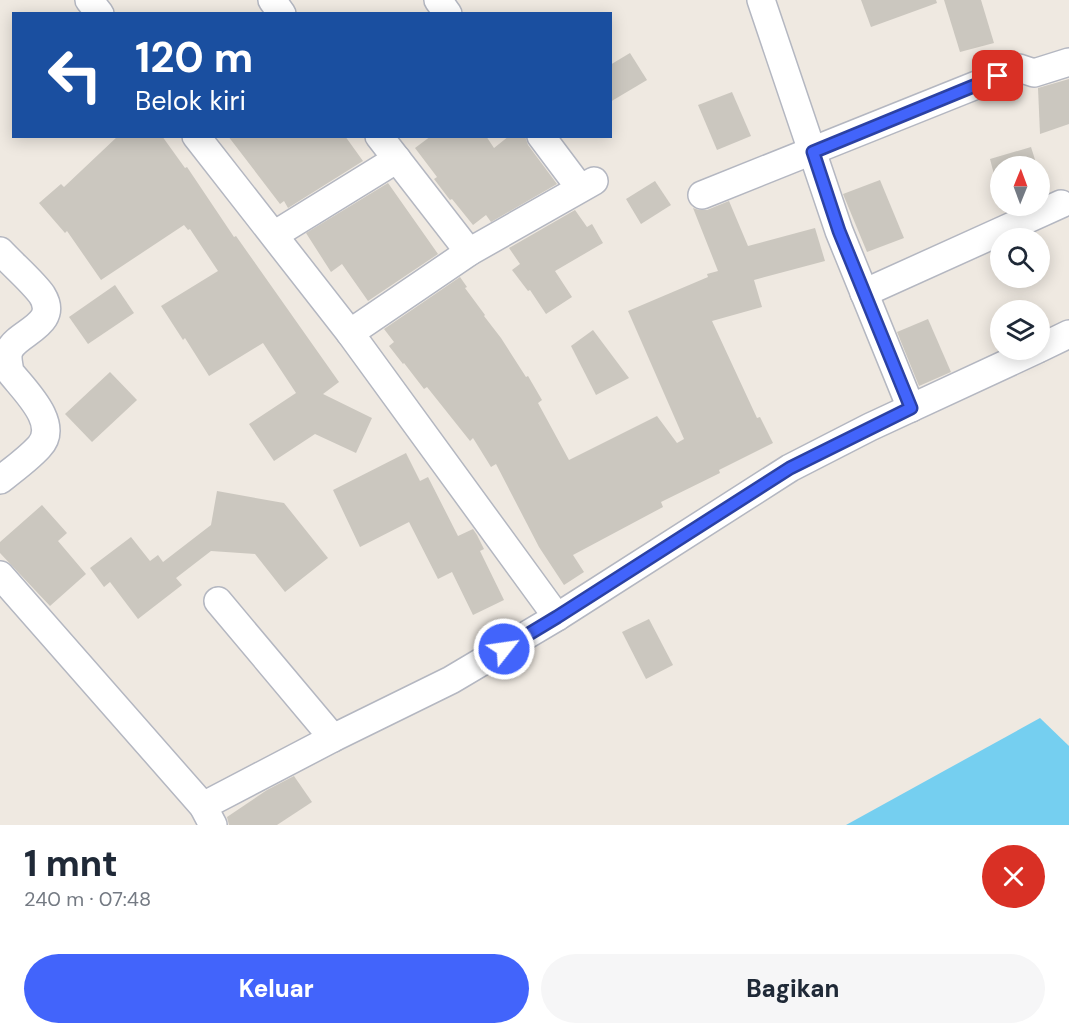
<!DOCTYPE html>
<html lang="id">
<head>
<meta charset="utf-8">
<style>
  :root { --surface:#fff; --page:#f6f6f7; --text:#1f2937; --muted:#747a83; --accent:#4264fb }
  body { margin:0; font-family:"DM Sans",sans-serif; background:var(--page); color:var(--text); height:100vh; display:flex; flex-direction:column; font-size:22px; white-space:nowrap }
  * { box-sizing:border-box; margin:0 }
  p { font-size:20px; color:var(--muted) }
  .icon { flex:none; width:33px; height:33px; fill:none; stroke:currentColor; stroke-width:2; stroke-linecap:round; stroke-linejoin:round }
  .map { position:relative; height:825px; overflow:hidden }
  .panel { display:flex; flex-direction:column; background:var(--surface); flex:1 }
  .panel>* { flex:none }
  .guide { position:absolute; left:12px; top:12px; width:600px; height:126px; border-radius:0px; box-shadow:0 3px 15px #0003; background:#1a4fa0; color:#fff; overflow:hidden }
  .needle { width:39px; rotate:1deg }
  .fabs { position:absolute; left:990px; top:156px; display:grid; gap:12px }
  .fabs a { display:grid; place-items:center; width:60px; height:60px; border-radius:50%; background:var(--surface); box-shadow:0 3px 15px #0003; font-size:30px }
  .pin { position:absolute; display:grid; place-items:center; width:51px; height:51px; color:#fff; margin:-26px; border-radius:12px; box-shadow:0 3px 9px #0006 }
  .me { position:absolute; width:66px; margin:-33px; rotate:60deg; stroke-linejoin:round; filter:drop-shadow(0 0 4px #0008) }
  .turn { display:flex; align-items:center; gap:21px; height:126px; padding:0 24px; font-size:27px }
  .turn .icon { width:78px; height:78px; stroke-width:2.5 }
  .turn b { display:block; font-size:42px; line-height:51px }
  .round { display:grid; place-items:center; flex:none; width:63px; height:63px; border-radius:32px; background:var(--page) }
  .headline { display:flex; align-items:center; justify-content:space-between; height:102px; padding:0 24px }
  h1 { font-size:36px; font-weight:800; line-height:45px }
  .button { display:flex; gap:12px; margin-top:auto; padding:12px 24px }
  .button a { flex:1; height:69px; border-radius:36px; background:var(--accent); color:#fff; font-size:24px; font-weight:800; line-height:69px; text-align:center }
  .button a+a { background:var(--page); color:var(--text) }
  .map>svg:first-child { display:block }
  .water { fill:#75cff0 }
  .building { fill:#cbc7bf }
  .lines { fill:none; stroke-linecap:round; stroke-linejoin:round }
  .minor-casing { stroke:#b4b7c1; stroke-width:30 }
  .minor { stroke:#fff; stroke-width:27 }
  .route-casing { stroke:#2b41a3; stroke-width:15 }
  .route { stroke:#4264fb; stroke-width:10 }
</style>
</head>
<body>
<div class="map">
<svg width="1069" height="825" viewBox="0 0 1069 825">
  <rect width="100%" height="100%" fill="#efe9e1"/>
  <polygon class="water" points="1040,718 1069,746 1069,825 846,825"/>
  <g class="building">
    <polygon points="861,0 936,0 937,3 871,27"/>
    <polygon points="944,0 981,0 994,43 960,52"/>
    <polygon points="630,53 647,80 610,102 610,65"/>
    <polygon points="1069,79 1069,124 1040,134 1038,88"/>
    <polygon points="732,92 751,136 717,150 698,105"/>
    <polygon points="118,136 162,136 185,168 187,167 234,237 236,236 339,382 323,394 372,418 356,453 315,434 274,461 249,424 296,393 263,343 209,376 185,338 183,340 161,306 218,271 190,229 188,230 184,225 101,280 67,231 65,233 39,203 61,184 64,187"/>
    <polygon points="228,136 345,136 363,161 288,208 284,201 280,204"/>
    <polygon points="431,136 486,136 494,148 509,136 525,136 528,145 557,184 491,222 486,215 473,225 452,199 450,200 434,179 437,177 415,148"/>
    <polygon points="1031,147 1037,166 1000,166 1000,197 990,159"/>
    <polygon points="880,180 904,238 867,252 843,194"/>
    <polygon points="655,181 671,205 641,224 626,199"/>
    <polygon points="388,183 438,254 368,301 342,264 331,272 306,233"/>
    <polygon points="729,201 748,246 815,228 825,261 754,280 762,307 712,321 757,418 760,417 773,443 719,470 720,473 661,502 663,507 573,555 584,572 564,585 539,547 496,464 491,467 473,438 470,441 427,387 424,389 404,363 403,364 389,346 394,342 384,329 460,277 467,287 465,288 485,315 484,316 501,338 526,377 528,376 542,400 538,403 569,460 657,416 677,443 684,439 628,311 708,277 707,274 718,271 693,208 699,210 707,210"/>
    <polygon points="575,210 587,227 592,224 603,243 555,271 572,297 546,314 530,290 528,291 512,270 520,264 509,248"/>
    <polygon points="115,285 134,313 88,344 69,317"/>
    <polygon points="928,319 951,372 919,386 897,332"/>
    <polygon points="593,330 629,378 596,395 571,346"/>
    <polygon points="110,372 137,400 92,442 65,414"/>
    <polygon points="406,453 420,481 428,477 458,536 473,529 477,535 484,549 480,551 504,600 473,615 452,572 438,579 409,522 360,547 333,490"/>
    <polygon points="217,491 284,503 328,558 285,592 255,554 211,551 176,578 182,585 138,619 110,582 104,587 90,568 131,537 150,561 158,555 163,562 211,525"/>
    <polygon points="42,505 67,533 58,541 86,574 50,606 0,553 0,542"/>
    <polygon points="649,619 673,665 646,679 622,632"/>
    <polygon points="294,776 312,802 277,825 229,825 227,817 267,790"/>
  </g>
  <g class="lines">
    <defs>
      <g id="minor">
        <polyline points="89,0 100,14"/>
        <polyline points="272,0 282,14"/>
        <polyline points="438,0 448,14"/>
        <polyline points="761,0 839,231 911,408"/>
        <polyline points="196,136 350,333 557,617 451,680 333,738 203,806"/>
        <polyline points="379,136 469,252"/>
        <polyline points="541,136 580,188"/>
        <polyline points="702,195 1019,68 1034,73 1069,62"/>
        <polyline points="274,235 397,159"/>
        <path d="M0,251C12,264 33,282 42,295C60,324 19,332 10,349C6,356 9,365 10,372C24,390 61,424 39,447C28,459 13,470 0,480"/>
        <polyline points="864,293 1061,204"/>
        <polyline points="350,333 469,252 594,181"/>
        <polyline points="1040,348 1069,334"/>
        <polyline points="0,575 203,806 213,825"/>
        <polyline points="218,601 333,738"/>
        <polyline points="557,617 790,468 870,427 1036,350"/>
      </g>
    </defs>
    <use href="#minor" class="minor-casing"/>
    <use href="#minor" class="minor"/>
  </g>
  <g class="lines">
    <defs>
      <polyline id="route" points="504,649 557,617 790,468 911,408 839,231 813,152 998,76"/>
    </defs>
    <use href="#route" class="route-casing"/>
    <use href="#route" class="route"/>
  </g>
</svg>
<div class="fabs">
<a><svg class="needle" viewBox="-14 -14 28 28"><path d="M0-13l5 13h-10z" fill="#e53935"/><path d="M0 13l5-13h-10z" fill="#747a83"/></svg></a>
<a><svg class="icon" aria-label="search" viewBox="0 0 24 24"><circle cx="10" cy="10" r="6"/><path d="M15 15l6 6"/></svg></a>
<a><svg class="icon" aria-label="layers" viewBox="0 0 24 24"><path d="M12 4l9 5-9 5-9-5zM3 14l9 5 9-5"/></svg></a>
</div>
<div class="pin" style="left:998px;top:76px;background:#d93025"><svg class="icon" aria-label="arrive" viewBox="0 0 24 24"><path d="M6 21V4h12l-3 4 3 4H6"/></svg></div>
<svg class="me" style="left:504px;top:649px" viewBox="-20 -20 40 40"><circle r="17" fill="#4264fb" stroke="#fff" stroke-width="3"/><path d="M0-11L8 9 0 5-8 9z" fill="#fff"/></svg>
<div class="guide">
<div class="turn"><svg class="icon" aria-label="left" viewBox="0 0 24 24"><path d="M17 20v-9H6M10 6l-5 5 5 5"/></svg><div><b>120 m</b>Belok kiri</div></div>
</div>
</div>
<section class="panel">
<div class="headline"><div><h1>1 mnt</h1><p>240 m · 07:48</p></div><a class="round" style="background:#d93025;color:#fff"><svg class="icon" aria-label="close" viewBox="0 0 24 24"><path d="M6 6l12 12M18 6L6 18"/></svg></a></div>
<div class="button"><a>Keluar</a><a>Bagikan</a></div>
</section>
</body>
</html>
